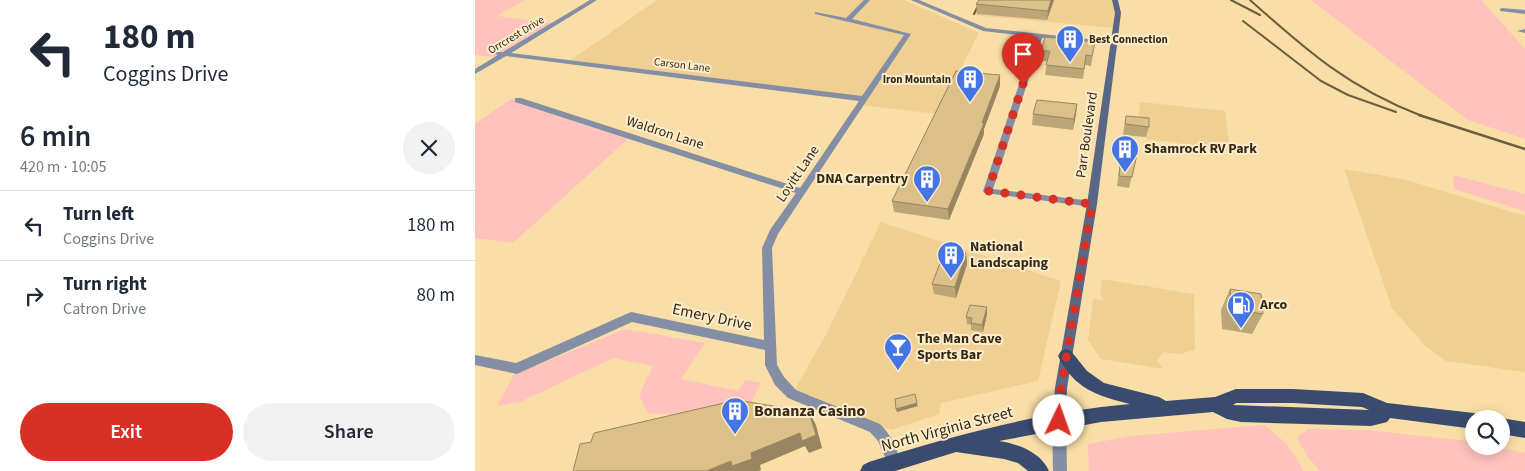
<!DOCTYPE html>
<meta charset="utf-8">
<style>
body{margin:0;font-family:"Source Sans 3",sans-serif;background:#f2f2f3;color:#1f2937;height:100vh;display:flex;flex-direction:column;font-size:19px;white-space:nowrap}
*{box-sizing:border-box;margin:0}
p{font-size:16px;color:#747a83}
.icon{flex:none;width:28px;height:28px;fill:none;stroke:currentColor;stroke-width:2;stroke-linecap:round;stroke-linejoin:round}
.map{position:relative;flex:1;overflow:hidden}
.sheet{display:flex;flex-direction:column;background:#fff;width:475px}
.sheet>*{flex:none}
.banner{background:#fff;color:#1f2937;overflow:hidden}
.buttons{position:absolute;left:990px;top:410px;display:grid;gap:10px}
.buttons a{display:grid;place-items:center;width:45px;height:45px;border-radius:50%;background:#fff;box-shadow:0 2px 12px #0003;font-size:25px}
.pin{position:absolute;display:grid;place-items:center;width:42px;height:42px;color:#fff;margin:-51px -21px;border-radius:50% 50% 50% 0;rotate:-45deg;box-shadow:0 0 5px #0007}
.pin .icon{rotate:45deg}
.me{position:absolute;width:55px;margin:-28px;rotate:3deg;stroke-linejoin:round;filter:drop-shadow(0 0 4px #0008)}
.turn{display:flex;align-items:center;gap:18px;height:105px;padding:0 20px;font-size:22px}
.turn .icon{width:65px;height:65px;stroke-width:2.5}
.turn b{display:block;font-size:35px;line-height:42px}
.round{display:grid;place-items:center;flex:none;width:52px;height:52px;border-radius:26px;background:#f2f2f3}
.overview{display:flex;align-items:center;justify-content:space-between;height:85px;padding:0 20px}
h1{font-size:30px;font-weight:600;line-height:38px}
.action{display:flex;gap:10px;margin-top:auto;padding:10px 20px}
.action a{flex:1;height:58px;border-radius:30px;background:#d93025;color:#fff;font-size:20px;font-weight:600;line-height:58px;text-align:center}
.action a+a{background:#f2f2f3;color:#1f2937}
ul{padding:0;list-style:none}
li{display:flex;align-items:center;gap:15px;height:70px;padding:0 20px;border-top:1px solid #e0e1e3}
li div{flex:1}
li b{display:block;font-size:19px}
li em{font-style:normal}
main{display:flex;flex:1;min-height:0}
.map>svg:first-child{display:block}
.built{fill:#efd092}
.green{fill:#ffc2bd}
.lines{fill:none;stroke-linecap:round;stroke-linejoin:round}
.minor{fill:#848ea4;fill-rule:evenodd}
.secondary{fill:#586785;fill-rule:evenodd}
.primary{fill:#394b6f;fill-rule:evenodd}
.rail-far1{stroke:#6c5d3d;stroke-width:2}
.rail{stroke:#6c5d3d;stroke-width:2.5}
.wall{fill:#bca577}
.shaded-wall{fill:#998661}
.building{fill:#dbc08a;stroke:#998661}
.route{stroke:#d93025;stroke-width:9;stroke-dasharray:0 16.2}
.labels{text-anchor:middle;dominant-baseline:central;stroke-width:4;stroke-linejoin:round;paint-order:stroke}
.far-street-label{font-size:11px;fill:#342a14;stroke:#fdeccc}
.far-poi-label{font-size:11px;font-weight:bold;fill:#342a14;stroke:#fdeccc;text-anchor:start}
.street-label{font-size:14px;fill:#342a14;stroke:#fdeccc}
.poi-label{font-size:14px;font-weight:bold;fill:#342a14;stroke:#fdeccc;text-anchor:start}
.near-street-label{font-size:16px;fill:#342a14;stroke:#fdeccc}
.near-poi-label{font-size:16px;font-weight:bold;fill:#342a14;stroke:#fdeccc;text-anchor:start}
</style>
<main>
<section class="sheet">
<div class="banner">
<div class="turn"><svg class="icon" aria-label="left" viewBox="0 0 24 24"><path d="M17 20v-9H6M10 6l-5 5 5 5"/></svg><div><b>180 m</b>Coggins Drive</div></div>
</div>
<div class="overview"><div><h1>6 min</h1><p>420 m · 10:05</p></div><a class="round"><svg class="icon" aria-label="close" viewBox="0 0 24 24"><path d="M6 6l12 12M18 6L6 18"/></svg></a></div>
<ul>
<li><svg class="icon" aria-label="left" viewBox="0 0 24 24"><path d="M17 20v-9H6M10 6l-5 5 5 5"/></svg><div><b>Turn left</b><p>Coggins Drive</p></div><em>180 m</em></li>
<li><svg class="icon" aria-label="right" viewBox="0 0 24 24"><path d="M7 20v-9h11M14 6l5 5-5 5"/></svg><div><b>Turn right</b><p>Catron Drive</p></div><em>80 m</em></li>
</ul>
<div class="action"><a>Exit</a><a>Share</a></div>
</section>
<div class="map">
<svg width="1050" height="471" viewBox="0 0 1050 471">
<rect width="100%" height="100%" fill="#f9dea7"/>
<g class="built">
<polygon points="182,0 429,0 504,33 463,114 385,105 389,100 93,62"/>
<polygon points="505,0 640,0 641,28 497,15"/>
<polygon points="665,102 750,111 755,150 671,139 672,129 663,128"/>
<polygon points="869,169 928,179 1050,216 1050,372 971,361 950,346 917,308"/>
<polygon points="406,222 586,281 563,381 466,403 464,414 416,430 336,395 317,394 352,333"/>
<polygon points="627,279 719,294 720,350 704,354 688,352 682,361 688,369 626,359 613,340 618,299 628,300 625,292"/>
</g>
<g class="green">
<polygon points="0,0 49,0 22,16 77,23 20,57 0,55"/>
<polygon points="836,0 1006,0 1050,49 1050,139 993,120"/>
<polygon points="36,99 155,137 38,243 0,238 0,124"/>
<polygon points="978,175 1050,194 1050,211 979,189"/>
<polygon points="150,329 230,343 206,379 263,391 270,380 286,383 275,405 232,418 173,413 164,395 178,366 138,358 45,402 22,406 39,375"/>
<path d="M789,425C808,439 818,449 828,471H614L613,444L656,436Z"/>
<polygon points="833,429 892,430 993,441 999,442 999,446 1017,446 1050,453 1050,471 845,471 833,457 822,438"/>
</g>
<g class="lines">
<g class="minor">
<path d="M115,0H122L36,53L387,96L429,35L340,14V12L371,18L389,0H395L377,19L436,34L303,234L297,248L302,365L309,377L321,390L405,424C416,434 421,449 427,463L425,468L420,470L415,468L403,441L395,432L313,398L300,385L290,365V350L157,322L42,374L0,365V355L41,363L156,312L289,340L287,248L295,230L321,193L40,102V98H46L325,188L384,101L31,56L0,74V69L23,55L19,54V52H28Z"/>
<polygon points="436,0 444,0 511,28 641,42 642,43 639,45 567,38 518,189 617,201 620,202 622,204 620,206 617,207 510,193 508,191 560,37 508,31"/>
<polygon points="1027,8 1050,10 1050,14 1025,11 1025,9"/>
<polygon points="1050,29 1050,33 1042,31"/>
<polygon points="584,415 589,417 591,421 592,471 578,471 577,421 579,417"/>
</g>
<polygon class="secondary" points="637,0 643,0 646,13 622,204 592,388 591,421 589,425 584,427 579,425 577,421 580,388 612,204 640,13"/>
<g class="primary">
<path d="M591,349L596,351L612,371L629,383L684,397L691,401L740,397L761,389H818L888,393L912,403L999,413L1005,416L1006,419H999V429L915,418L912,422L896,426L766,422L752,419L738,412L626,422L524,441C543,444 566,452 574,471H553L543,463L529,459L481,452L420,471H385L388,465L394,462C479,435 566,412 655,404C623,396 599,389 583,356L586,351ZM761,403H818L887,407L894,410L758,405Z"/>
<polygon points="1026,418 1050,422 1050,438 1026,434 1026,419 1024,419"/>
</g>
<g class="rail-far1">
<polyline points="756,0 785,15"/>
<path d="M775,0C832,51 874,88 947,116"/>
<polyline points="499,14 506,0"/>
<polyline points="768,21 846,81 873,95 921,112"/>
</g>
<polyline class="rail" points="944,115 1050,149"/>
</g>
<g class="wall">
<polygon points="504,0 579,0 572,20 502,14 501,4"/>
<polygon points="620,42 616,66 610,65 608,79 570,75 572,61 566,61 566,51"/>
<polygon points="525,86 509,129 509,134 474,220 419,212 417,201"/>
<polygon points="602,104 598,130 557,125 558,114"/>
<polygon points="651,116 674,127 671,137 648,135"/>
<polygon points="647,148 663,150 654,188 642,186"/>
<polygon points="491,253 492,264 481,298 459,294 457,284"/>
<polygon points="755,289 788,314 777,334 747,329 746,310"/>
<polygon points="512,307 512,314 508,332 496,330 496,325 492,324 491,317"/>
</g>
<g class="shaded-wall">
<polygon points="576,0 579,0 572,20 573,11"/>
<polygon points="525,75 525,86 509,129 509,134 474,220 473,209"/>
<polygon points="602,104 601,115 598,130 599,119"/>
<polygon points="491,253 492,264 481,298 480,287"/>
<polygon points="512,307 512,314 508,332 507,325"/>
<polygon points="442,403 443,406 422,412 421,409"/>
<polygon points="334,412 341,425 347,448 334,453 330,446 285,465 286,470 284,471 231,471 276,453"/>
</g>
<g class="building">
<polygon points="504,0 576,0 573,11 501,4"/>
<polygon points="570,37 620,42 617,56 611,55 609,69 571,65 575,51 566,51"/>
<polygon points="481,71 525,75 507,123 509,123 473,209 417,201"/>
<polygon points="562,100 602,104 599,119 558,114"/>
<polygon points="651,116 674,118 674,127 650,124"/>
<polygon points="647,148 663,150 657,177 644,176"/>
<polygon points="470,250 491,253 480,287 457,284"/>
<polygon points="755,289 786,294 788,314 757,309"/>
<polygon points="495,305 512,307 507,325 496,323 497,318 491,317"/>
<polygon points="440,394 442,403 421,409 420,399"/>
<polygon points="262,400 334,412 341,435 327,441 325,433 276,453 277,459 257,466 256,461 231,471 98,471 105,444 116,442 119,433"/>
</g>
<g class="lines">
<polyline class="route" points="548,84 513,191 617,204 586,388 584,421"/>
</g>
<defs>
<g id="building-pin" transform="scale(1.4375)"><path d="M0 17L-7.5 6A9.5 9.5 0 1 1 7.5 6Z" fill="#4375e6" stroke="#fdeccc"/><path d="M-4-6H4V6H1V3H-1V6H-4ZM-2.5-4.3h1.7v1.8h-1.7ZM.8-4.3h1.7v1.8H.8ZM-2.5-1h1.7V.8h-1.7ZM.8-1h1.7V.8H.8Z" fill="#fff"/></g>
<g id="fuel-pin" transform="scale(1.4375)"><path d="M0 17L-7.5 6A9.5 9.5 0 1 1 7.5 6Z" fill="#4375e6" stroke="#fdeccc"/><path d="M-5.5-6h7V0h2V4h1.3V-2.5L3-4.5l.8-.8L6-3V5H2.5V1h-1V6h-7ZM-4.2-4.7v3.2H.2V-4.7Z" fill="#fff"/></g>
<g id="bar-pin" transform="scale(1.4375)"><path d="M0 17L-7.5 6A9.5 9.5 0 1 1 7.5 6Z" fill="#4375e6" stroke="#fdeccc"/><path d="M-6-5H6L.8 .8V4.5H3.5V6h-7V4.5H-.8V.8Z" fill="#fff"/></g>
</defs>
<g fill-rule="evenodd">
<use href="#building-pin" x="595" y="39"/>
<use href="#building-pin" x="495" y="79"/>
<use href="#building-pin" x="650" y="149"/>
<use href="#building-pin" x="452" y="179"/>
<use href="#building-pin" x="476" y="255"/>
<use href="#fuel-pin" x="766" y="305"/>
<use href="#bar-pin" x="423" y="347"/>
<use href="#building-pin" x="260" y="411"/>
</g>
<g class="labels">
<g class="far-street-label">
<text transform="translate(41 35) rotate(-31)">Orrcrest Drive</text>
<text transform="translate(207 65) rotate(7)">Carson Lane</text>
</g>
<g class="far-poi-label">
<text x="614" y="39">Best Connection</text>
<text x="476" y="79" text-anchor="end">Iron Mountain</text>
</g>
<g class="street-label">
<text transform="translate(190 133) rotate(18)">Waldron Lane</text>
<text transform="translate(612 135) rotate(-82)">Parr Boulevard</text>
<text transform="translate(323 174) rotate(-56)">Lovitt Lane</text>
</g>
<g class="poi-label">
<text x="669" y="149">Shamrock RV Park</text>
<text x="433" y="179" text-anchor="end">DNA Carpentry</text>
<text x="495" y="247">National<tspan x="495" dy="16">Landscaping</tspan></text>
<text x="785" y="305">Arco</text>
<text x="442" y="339">The Man Cave<tspan x="442" dy="16">Sports Bar</tspan></text>
</g>
<g class="near-street-label">
<text transform="translate(237 317) rotate(12)">Emery Drive</text>
<text transform="translate(472 429) rotate(-15)">North Virginia Street</text>
</g>
<g class="near-poi-label">
<text x="279" y="411">Bonanza Casino</text>
</g>
</g>
</svg>
<div class="buttons">
<a><svg class="icon" aria-label="search" viewBox="0 0 24 24"><circle cx="10" cy="10" r="6"/><path d="M15 15l6 6"/></svg></a>
</div>
<div class="pin" style="left:548px;top:84px;background:#d93025"><svg class="icon" aria-label="arrive" viewBox="0 0 24 24"><path d="M6 21V4h12l-3 4 3 4H6"/></svg></div>
<svg class="me" style="left:584px;top:421px" viewBox="-20 -20 40 40"><circle r="19" fill="#fff"/><path d="M0-13L10 11 0 6-10 11z" fill="#d93025"/></svg>
</div>
</main>
